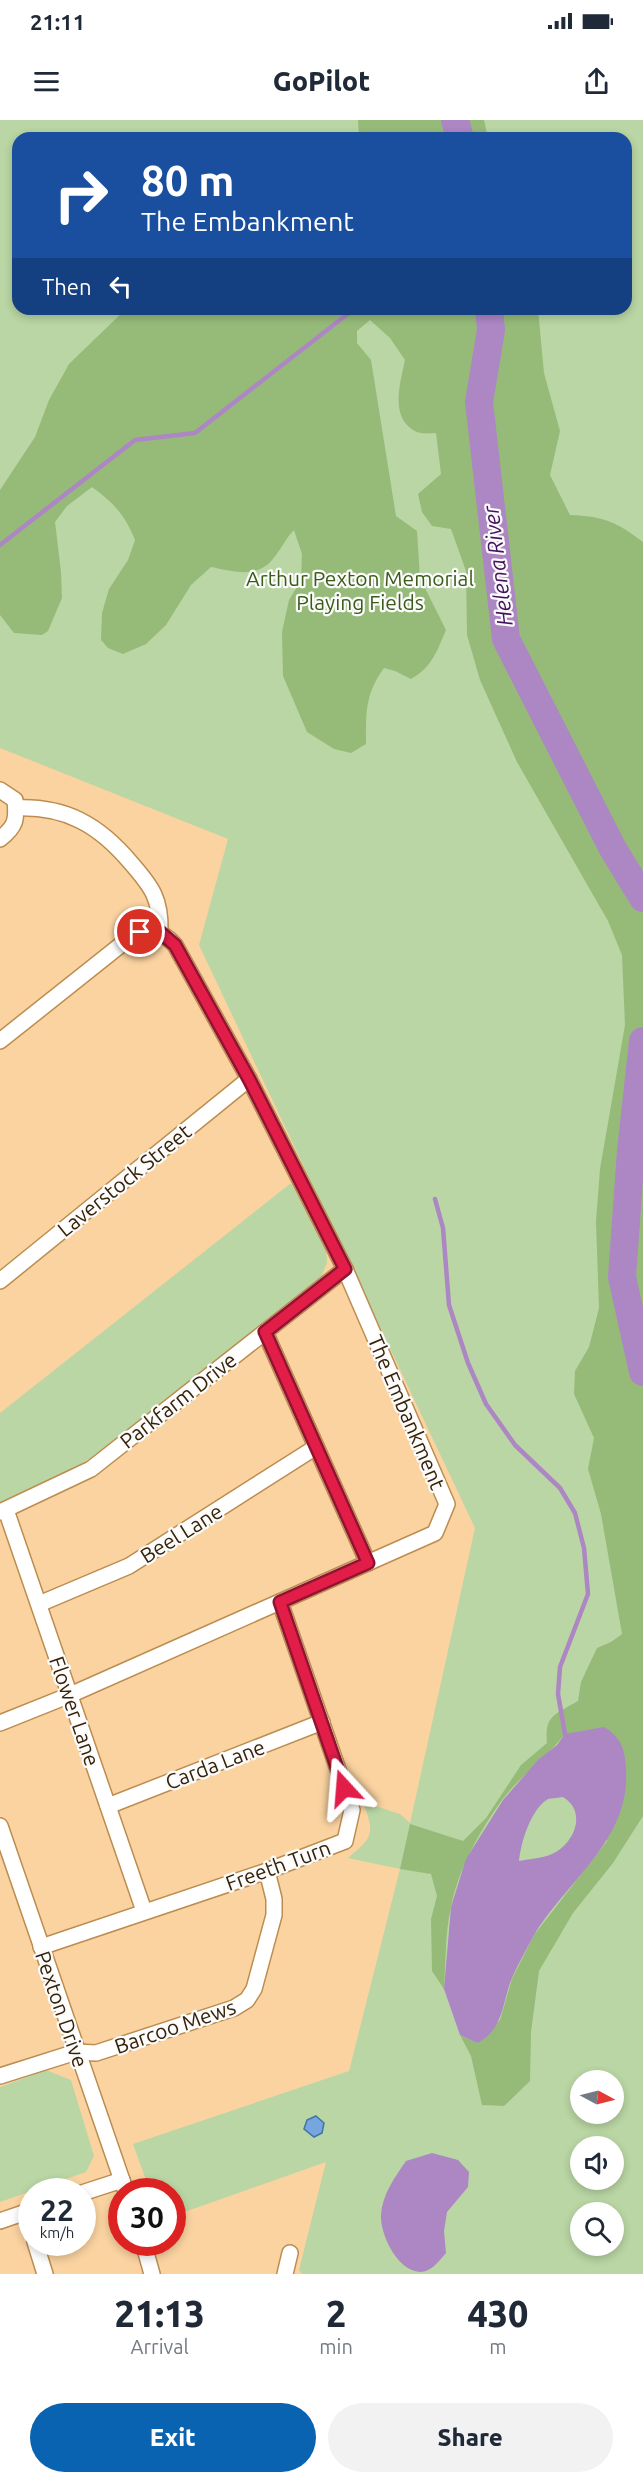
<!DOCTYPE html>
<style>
body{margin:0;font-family:Ubuntu,sans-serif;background:#f2f2f3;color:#1f2937;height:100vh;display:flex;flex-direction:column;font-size:22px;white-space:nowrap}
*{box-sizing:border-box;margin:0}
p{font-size:20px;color:#747a83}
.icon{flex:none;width:33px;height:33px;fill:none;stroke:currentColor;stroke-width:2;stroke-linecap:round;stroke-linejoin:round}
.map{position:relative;height:2154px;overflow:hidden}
.panel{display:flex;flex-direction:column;background:#fff;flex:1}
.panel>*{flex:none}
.top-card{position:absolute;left:12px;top:12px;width:620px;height:183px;border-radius:18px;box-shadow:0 3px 9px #0003;background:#1a4fa0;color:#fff;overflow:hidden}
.needle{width:39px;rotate:97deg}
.buttons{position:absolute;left:570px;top:1950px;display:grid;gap:12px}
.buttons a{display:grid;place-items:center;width:54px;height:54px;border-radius:50%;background:#fff;box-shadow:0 3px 9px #0003;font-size:30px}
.speed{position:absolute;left:18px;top:2058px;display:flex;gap:12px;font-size:30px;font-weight:700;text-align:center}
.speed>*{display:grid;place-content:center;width:78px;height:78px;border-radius:50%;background:#fff;box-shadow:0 3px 9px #0003;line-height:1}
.speed small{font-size:15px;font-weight:400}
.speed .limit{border:9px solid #d22;background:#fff;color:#111}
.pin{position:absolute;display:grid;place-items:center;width:51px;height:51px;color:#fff;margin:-26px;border:3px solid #fff;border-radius:50%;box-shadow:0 2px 6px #0007}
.me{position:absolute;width:66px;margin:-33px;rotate:341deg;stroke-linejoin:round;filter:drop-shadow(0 0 4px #0008)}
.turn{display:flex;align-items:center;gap:21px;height:126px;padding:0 30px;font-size:27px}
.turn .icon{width:78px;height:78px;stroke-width:2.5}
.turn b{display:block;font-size:42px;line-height:51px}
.then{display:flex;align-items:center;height:57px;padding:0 30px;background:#0003;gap:12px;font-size:22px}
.eta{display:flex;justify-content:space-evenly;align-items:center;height:102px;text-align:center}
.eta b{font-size:36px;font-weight:800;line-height:42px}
.primary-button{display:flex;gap:12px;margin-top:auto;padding:12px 30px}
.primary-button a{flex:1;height:69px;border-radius:36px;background:#0963b0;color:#fff;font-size:24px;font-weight:800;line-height:69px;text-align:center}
.primary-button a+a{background:#f2f2f3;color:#1f2937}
.status{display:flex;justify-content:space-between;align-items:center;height:42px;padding:0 30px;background:#fff;direction:ltr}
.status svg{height:16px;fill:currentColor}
header{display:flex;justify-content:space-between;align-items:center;height:78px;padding:0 30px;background:#fff;font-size:27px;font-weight:800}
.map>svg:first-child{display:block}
.green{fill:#bad6a4;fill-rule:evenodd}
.forest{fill:#96bb79}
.water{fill:#ad86c4;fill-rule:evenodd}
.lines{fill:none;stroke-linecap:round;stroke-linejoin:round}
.stream{stroke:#ad86c4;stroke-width:4.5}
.river{stroke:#ad86c4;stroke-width:28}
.building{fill:#75a7de;stroke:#4373a7;stroke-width:1.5}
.street-casing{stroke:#bc8d4f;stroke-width:18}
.street{stroke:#fff;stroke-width:15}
.route-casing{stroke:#92132f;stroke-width:15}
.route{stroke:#e11d48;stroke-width:10}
.labels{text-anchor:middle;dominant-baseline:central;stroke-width:4.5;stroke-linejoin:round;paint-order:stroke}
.park-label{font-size:21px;fill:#3b5c18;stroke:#fbfbfb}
.street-label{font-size:21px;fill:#352208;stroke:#fbfbfb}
.water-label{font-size:22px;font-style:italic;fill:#45125d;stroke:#fbfbfb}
</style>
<div class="status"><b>21:11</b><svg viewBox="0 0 49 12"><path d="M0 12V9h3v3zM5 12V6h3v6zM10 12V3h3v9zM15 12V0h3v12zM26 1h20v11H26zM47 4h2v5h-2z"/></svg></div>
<header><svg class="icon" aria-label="menu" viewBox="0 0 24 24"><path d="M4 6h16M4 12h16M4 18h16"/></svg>GoPilot<svg class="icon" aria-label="share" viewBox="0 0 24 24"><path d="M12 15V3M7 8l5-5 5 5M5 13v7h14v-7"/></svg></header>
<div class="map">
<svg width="643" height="2154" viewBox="0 0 643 2154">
<rect width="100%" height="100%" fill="#fbd3a1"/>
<g class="green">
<path d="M0,0H643V2154H302L299,2150L326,2042L173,2096L172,2072L150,2071L133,2024L349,1951L400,1749L348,1738C373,1717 375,1714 363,1682L400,1694L410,1703L475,1408L199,825L228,719L0,628ZM18,18H626V189H18ZM580,1960H614V1994H580ZM580,2026H614V2060H580ZM580,2092H614V2126H580Z"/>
<polygon points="291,1063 326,1128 327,1143 321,1157 100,1332 72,1350 0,1385 0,1293"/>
<polygon points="46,1950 71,1960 94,2036 86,2052 0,2082 0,1967"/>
</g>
<g class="forest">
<polygon points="358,0 484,0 488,18 359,18"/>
<path d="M126,189H538L544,253L560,311L550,355L570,395C603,396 617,402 643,422V1696L613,1743L573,1793L539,1851L531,1912L530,1961L504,1986L482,1985L471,1936L460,1915L477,1923L500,1900L512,1859L534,1815L607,1721L565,1614C546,1638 521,1655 502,1680C479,1712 459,1748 451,1787C445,1813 446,1842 444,1869L432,1851L431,1799L437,1776L431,1754L400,1749L410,1704L463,1721L486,1698L521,1645L547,1623C544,1595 556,1594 578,1581L581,1562L597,1528L611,1522L622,1514L601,1394L588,1349L594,1318L574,1274L575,1251L589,1227L599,1188L596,1101L600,1049L625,905L622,835L608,801L517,642L480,560L467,515L466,451L451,409L432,406L422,392L418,374L441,354L436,313C430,313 422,314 417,312C389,299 400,264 405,240L390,218L370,200L357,211V223L371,240L396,396L417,411L420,458L446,510C436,533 432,547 411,559L395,551L384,548C365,574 366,593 366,624L351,633L334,629L307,612L283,556L282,512L289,480L301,460L302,434L294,410C285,419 281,430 272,440C256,459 232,451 211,447L191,465L166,505L146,524L123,534L108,528L101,520L102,493L109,469L128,440L135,420C125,395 114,383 92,367L67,386L55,402L61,452L62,478L48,511L42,515L14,513L0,495V370L35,317L49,280L69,244Z"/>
</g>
<g class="water">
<path d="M604,1607C621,1617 625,1629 626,1649C631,1720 566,1761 533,1817C526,1830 518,1844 512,1858C502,1882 504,1910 477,1923L460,1915L444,1869L451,1787L466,1739L503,1680L538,1640L557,1625L565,1614ZM563,1677C586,1691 576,1720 556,1732C546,1738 530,1739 519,1741C521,1723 530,1690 548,1679C552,1678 559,1678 563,1677Z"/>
<path d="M432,2033L458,2040L469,2052L468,2067L447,2092L444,2111L446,2133C439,2141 432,2151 421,2152C398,2152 380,2115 381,2095C382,2075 395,2057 406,2041Z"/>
</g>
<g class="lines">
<g class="stream">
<polyline points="0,425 135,320 195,313 354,189"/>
<polyline points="435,1079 443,1108 449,1185 468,1243 486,1284 515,1325 560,1368 575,1393 584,1428 588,1474 560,1547 558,1574 565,1614"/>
</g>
<g class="river">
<polyline points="455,0 460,18"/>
<polyline points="489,189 491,210 479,282 506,519 613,729 643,778"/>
<polyline points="643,921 631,1031 622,1157 643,1252"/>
</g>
</g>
<polygon class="building" points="316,1996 324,2003 322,2013 314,2017 304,2009 307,2000"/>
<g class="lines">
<g class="street-casing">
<g id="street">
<path d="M0,670L15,680C17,700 16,706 0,719"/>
<path d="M16,688C66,686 99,705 131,743C152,767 161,779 160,812"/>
<path d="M0,921L132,816C150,807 162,811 175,825L249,959L345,1149L447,1384L435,1413L70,1575L0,1603"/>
<polyline points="0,1161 249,959"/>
<polyline points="265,1212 368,1443"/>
<polyline points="6,1390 144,1791"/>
<polyline points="0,1392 91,1349 345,1149"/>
<polyline points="39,1484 129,1446 316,1327"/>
<polyline points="108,1686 322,1602"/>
<polyline points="0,1706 126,2072"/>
<polyline points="41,1827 267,1751 345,1721 352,1690 280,1482"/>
<polyline points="0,1956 76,1932 96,1933 234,1888 247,1880 254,1869 274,1795 274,1779 267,1751"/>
<polyline points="82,2073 122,2060"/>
<polyline points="25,2092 32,2111"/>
<polyline points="0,2101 32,2090"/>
<polyline points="35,2122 45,2154"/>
<polyline points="143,2122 152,2154"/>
<polyline points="285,2154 290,2133"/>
</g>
</g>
<use href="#street" class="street"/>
</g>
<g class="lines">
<g class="route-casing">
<polyline id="route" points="140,812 160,812 175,825 249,959 345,1149 265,1212 368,1443 280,1482 344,1668"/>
</g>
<use href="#route" class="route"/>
</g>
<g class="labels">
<g class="park-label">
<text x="360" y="458">Arthur Pexton Memorial<tspan x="360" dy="24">Playing Fields</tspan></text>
</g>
<g class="street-label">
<text transform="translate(124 1060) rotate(-39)">Laverstock Street</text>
<text transform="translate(178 1280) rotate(-38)">Parkfarm Drive</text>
<text transform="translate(407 1292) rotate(67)">The Embankment</text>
<text transform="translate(181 1413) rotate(-32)">Beel Lane</text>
<text transform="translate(75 1591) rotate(71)">Flower Lane</text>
<text transform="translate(215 1644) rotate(-21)">Carda Lane</text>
<text transform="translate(278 1745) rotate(-20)">Freeth Turn</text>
<text transform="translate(62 1889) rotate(71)">Pexton Drive</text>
<text transform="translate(175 1906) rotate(-19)">Barcoo Mews</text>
</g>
<g class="water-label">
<text transform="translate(497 446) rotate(-97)">Helena River</text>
</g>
</g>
</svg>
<div class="buttons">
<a><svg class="needle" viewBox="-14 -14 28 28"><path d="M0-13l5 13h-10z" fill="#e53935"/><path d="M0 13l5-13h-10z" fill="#747a83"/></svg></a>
<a><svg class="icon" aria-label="sound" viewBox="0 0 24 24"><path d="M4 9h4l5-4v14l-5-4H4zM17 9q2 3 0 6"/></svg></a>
<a><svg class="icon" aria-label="search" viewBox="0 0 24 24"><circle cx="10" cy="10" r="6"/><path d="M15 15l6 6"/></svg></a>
</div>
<div class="speed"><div>22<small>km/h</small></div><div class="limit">30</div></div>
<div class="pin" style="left:140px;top:812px;background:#d93025"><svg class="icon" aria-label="arrive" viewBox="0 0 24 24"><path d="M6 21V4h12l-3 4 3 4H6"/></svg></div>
<svg class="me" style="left:344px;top:1668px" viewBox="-20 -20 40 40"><path d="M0-17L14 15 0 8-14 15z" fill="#e11d48" stroke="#fff" stroke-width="4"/></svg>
<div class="top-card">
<div class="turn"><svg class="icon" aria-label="right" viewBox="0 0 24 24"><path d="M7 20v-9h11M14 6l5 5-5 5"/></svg><div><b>80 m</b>The Embankment</div></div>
<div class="then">Then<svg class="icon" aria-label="left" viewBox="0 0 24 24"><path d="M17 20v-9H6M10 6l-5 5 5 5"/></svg></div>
</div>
</div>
<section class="panel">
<div class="eta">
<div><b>21:13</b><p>Arrival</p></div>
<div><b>2</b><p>min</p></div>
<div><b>430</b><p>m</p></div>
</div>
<div class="primary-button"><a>Exit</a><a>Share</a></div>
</section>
